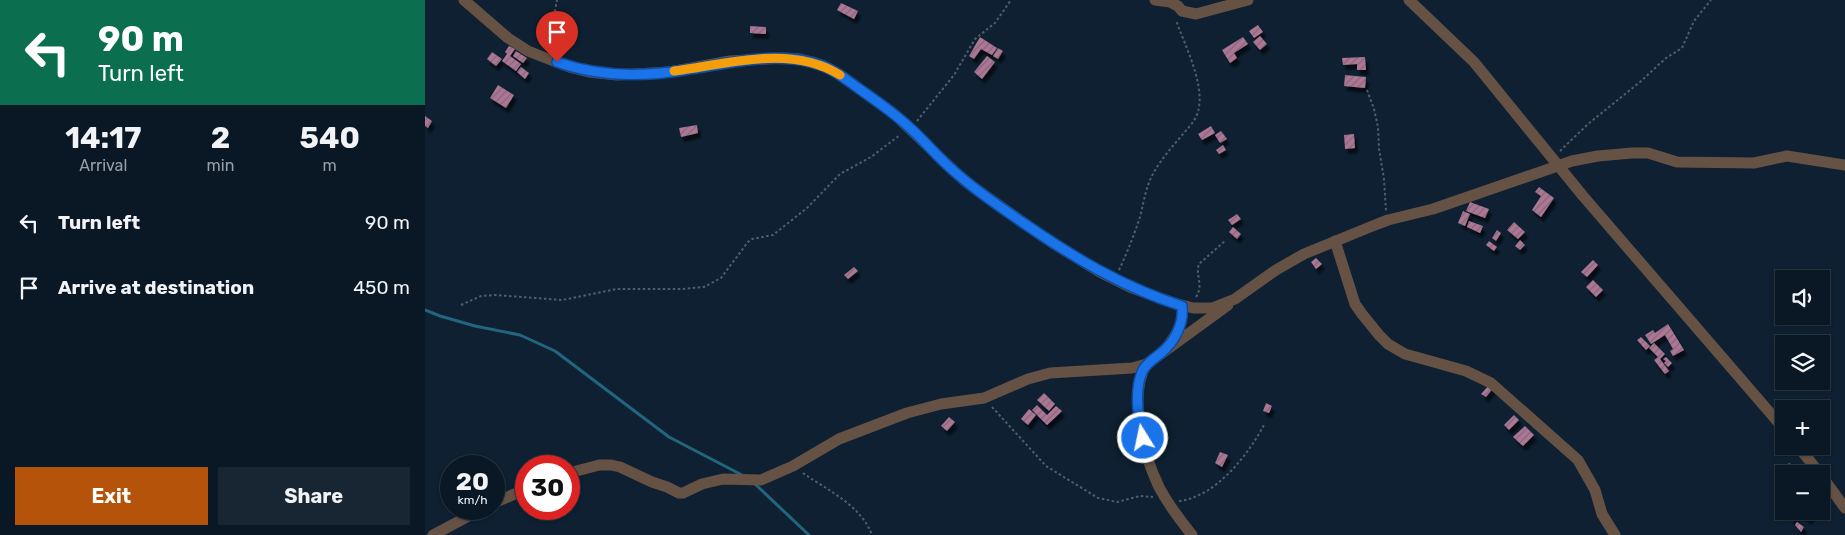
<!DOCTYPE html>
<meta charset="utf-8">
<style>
body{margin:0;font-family:Rubik,sans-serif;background:#182532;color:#f1f3f6;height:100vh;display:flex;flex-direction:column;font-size:19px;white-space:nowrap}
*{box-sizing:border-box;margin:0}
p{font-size:16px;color:#99a0a7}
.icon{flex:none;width:28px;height:28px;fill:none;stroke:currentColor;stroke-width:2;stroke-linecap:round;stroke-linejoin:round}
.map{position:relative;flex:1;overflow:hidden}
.panel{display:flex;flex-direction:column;background:#0a1825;width:425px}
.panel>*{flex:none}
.hud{background:#0b6e4f;color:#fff;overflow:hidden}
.fabs{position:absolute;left:1350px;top:270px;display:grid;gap:10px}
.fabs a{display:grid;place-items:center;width:55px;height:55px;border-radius:0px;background:#0a1825;box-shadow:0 1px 4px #0004,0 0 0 1px #2a3742;font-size:25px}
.speed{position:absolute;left:15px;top:455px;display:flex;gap:10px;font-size:25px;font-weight:700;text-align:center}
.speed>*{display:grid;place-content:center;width:65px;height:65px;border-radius:50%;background:#0a1825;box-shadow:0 1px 4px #0004,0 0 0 1px #2a3742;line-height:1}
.speed small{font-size:12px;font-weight:400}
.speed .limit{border:8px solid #d22;background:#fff;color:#111}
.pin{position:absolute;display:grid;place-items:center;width:42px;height:42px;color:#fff;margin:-51px -21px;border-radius:50% 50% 50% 0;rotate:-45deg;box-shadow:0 0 5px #0007}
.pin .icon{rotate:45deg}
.me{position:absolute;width:55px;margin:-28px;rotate:350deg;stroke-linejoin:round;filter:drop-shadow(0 0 4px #0008)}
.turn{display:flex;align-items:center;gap:18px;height:105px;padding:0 15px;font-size:22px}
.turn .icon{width:65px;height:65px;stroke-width:2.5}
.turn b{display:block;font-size:35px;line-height:42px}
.eta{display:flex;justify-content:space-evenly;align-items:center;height:85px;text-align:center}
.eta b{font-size:30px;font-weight:700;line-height:35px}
.action{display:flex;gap:10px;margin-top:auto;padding:10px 15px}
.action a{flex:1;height:58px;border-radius:0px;background:#b45309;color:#fff;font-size:20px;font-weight:700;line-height:58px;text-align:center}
.action a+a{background:#182532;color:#f1f3f6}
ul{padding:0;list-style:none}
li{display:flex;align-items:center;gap:15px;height:65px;padding:0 15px}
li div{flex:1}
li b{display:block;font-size:19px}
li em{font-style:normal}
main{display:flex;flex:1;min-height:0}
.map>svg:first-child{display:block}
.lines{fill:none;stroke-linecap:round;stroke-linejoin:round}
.stream{stroke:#21667e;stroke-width:3}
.building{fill:url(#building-hatch);filter:url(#shadow)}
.path{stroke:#4f5f6e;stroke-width:2;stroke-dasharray:2.5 2.5;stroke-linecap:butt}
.minor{stroke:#665244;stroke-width:11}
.route-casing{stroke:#114b97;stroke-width:12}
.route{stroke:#1a73e8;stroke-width:9}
.slow{stroke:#f59e0b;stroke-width:9}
</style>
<main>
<section class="panel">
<div class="hud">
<div class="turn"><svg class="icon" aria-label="left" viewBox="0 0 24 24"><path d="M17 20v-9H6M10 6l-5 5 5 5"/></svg><div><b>90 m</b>Turn left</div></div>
</div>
<div class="eta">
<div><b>14:17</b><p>Arrival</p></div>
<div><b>2</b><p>min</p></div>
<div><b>540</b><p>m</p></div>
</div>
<ul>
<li><svg class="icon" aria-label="left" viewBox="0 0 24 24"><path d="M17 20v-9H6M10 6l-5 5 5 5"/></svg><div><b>Turn left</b></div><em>90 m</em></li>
<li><svg class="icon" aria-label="arrive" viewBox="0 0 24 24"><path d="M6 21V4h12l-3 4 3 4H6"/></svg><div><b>Arrive at destination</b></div><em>450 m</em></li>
</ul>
<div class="action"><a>Exit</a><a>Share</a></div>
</section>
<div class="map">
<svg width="1420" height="535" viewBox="0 0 1420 535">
<defs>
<pattern id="building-hatch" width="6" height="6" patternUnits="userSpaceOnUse" patternTransform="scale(1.25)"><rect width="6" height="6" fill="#ab7794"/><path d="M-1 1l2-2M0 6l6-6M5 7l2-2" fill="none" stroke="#8a667c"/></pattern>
<filter id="shadow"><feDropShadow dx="3" dy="5" stdDeviation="1" flood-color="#0009"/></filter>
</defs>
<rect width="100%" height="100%" fill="#0e2031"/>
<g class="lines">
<g class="stream">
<polyline points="0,310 15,316 50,326 95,335 130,351 244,437 317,475"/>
<polyline points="330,484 384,535"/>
</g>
</g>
<g class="building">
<polygon points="416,3 433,11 429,19 412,10"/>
<polygon points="833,25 838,32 829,38 824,31"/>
<polygon points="325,26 341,27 341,34 325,33"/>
<polygon points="835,36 842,44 835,50 828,42"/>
<polygon points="555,37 572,48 567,55 556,49 549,59 544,56"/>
<polygon points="818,37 823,44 809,53 812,58 805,63 797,50"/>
<polygon points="84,46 90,49 85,56 96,64 91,71 77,61 82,54 80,52"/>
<polygon points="573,48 578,51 573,59 568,56"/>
<polygon points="91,51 102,58 98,63 88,56"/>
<polygon points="67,52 77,59 71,66 62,59"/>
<polygon points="562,56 570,62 557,79 549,72"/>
<polygon points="940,57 941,70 932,70 932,64 918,65 917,58"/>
<polygon points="96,67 104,73 100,79 92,72"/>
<polygon points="920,75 941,77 940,88 919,86"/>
<polygon points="73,85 89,95 81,108 65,98"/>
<polygon points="0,116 7,121 3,128 0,126"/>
<polygon points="272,125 273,133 256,137 254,128"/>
<polygon points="786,126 790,133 777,140 773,134"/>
<polygon points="796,131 802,139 795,143 790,135"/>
<polygon points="929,134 930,148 920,149 919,135"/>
<polygon points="798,145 801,150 794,154 791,150"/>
<polygon points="1114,187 1129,198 1116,217 1107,210 1116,196 1110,192"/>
<polygon points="1045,202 1064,209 1060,218 1041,211"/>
<polygon points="1038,211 1045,214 1040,226 1033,223"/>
<polygon points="812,214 816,219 807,225 803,220"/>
<polygon points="1044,221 1058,226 1055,233 1042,227"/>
<polygon points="1089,222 1100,232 1093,239 1082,230"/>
<polygon points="808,227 816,234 812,239 804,232"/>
<polygon points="1072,230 1076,233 1071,241 1067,238"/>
<polygon points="1095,240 1100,245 1095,250 1090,246"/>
<polygon points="1064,241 1072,247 1069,251 1061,245"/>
<polygon points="891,258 897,264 891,269 886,262"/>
<polygon points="1168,260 1173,265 1162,277 1156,272"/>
<polygon points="429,267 433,271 423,279 419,275"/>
<polygon points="1168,280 1178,290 1171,297 1161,287"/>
<polygon points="1243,324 1259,350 1248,356 1245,351 1248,349 1240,335 1226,344 1220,335 1228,330 1230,333"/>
<polygon points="1216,337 1225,346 1221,350 1212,340"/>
<polygon points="1229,343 1240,354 1235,359 1244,371 1240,374 1229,360 1233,357 1224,348"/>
<polygon points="1241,357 1247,363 1243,367 1239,363 1241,361 1238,359"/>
<polygon points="1065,384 1069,387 1061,397 1056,394"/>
<polygon points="619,393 630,404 624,411 612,400"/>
<polygon points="841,403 847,406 844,413 838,411"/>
<polygon points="612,405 622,415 631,406 637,411 622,425 607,410"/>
<polygon points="604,409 611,415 603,425 596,419"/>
<polygon points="1089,415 1094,420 1084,430 1079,425"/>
<polygon points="524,417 530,422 522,431 516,426"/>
<polygon points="1100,426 1109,435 1098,446 1088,437"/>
<polygon points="795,452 803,455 797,467 790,463"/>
<polygon points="1364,463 1371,468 1368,474 1359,471"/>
<polygon points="1369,511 1374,514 1369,521 1365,518"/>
<polygon points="1374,511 1384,511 1388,514 1384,520 1373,512"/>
<polygon points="1372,522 1379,527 1376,532 1370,525"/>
</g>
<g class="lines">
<g class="path">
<polyline points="123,46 132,0"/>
<polyline points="942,90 949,109 953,127 954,149 959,179 961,211"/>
<polyline points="492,121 529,75 550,39 570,23 586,0"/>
<polyline points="1135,151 1163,124 1215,82 1241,58 1257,48 1269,21 1286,0"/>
<path d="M694,270C702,253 709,235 715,217C718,205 720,192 725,180C735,158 753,141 768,122C787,96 760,47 751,20"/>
<path d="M771,297C779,285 770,275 774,264L801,240"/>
<polyline points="36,305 56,296 70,295 137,300 192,289 257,289 279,287 296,278 323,242 327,239 348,235 382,208 415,174 446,157 475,135"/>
<polyline points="567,407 621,466 673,498 692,502 715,496 728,497"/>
<path d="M378,473C402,490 436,505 447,535"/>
<path d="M754,501C791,497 824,454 840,423"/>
</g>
<g class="minor">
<polyline points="39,0 83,38 103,51 144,67 164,72 192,75 245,72 305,61 358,58 375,59 397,65 414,74 469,114 541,182 626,242 675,272 705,287 745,302 768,308 787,308 810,299 851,270 879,254 945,227 963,220 1008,209 1147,161 1173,156 1207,153 1223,153 1252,162 1329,163 1362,156 1420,165"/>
<polyline points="730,0 745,2 753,6 757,11 771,14 823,0"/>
<polyline points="984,0 1049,62 1158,196 1359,429"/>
<polyline points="910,241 930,304 937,314 954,335 963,344 980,354 1041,371 1066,383 1153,460 1170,490 1177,514 1190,535"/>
<path d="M744,344C753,332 759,322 757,306"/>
<path d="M722,364C702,395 719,456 734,487C743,504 755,520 767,535"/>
<polyline points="1373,446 1395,474"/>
<polyline points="144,473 174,465 186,465 195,467 227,482 242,487 254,493 258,493 277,484 298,479 336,480 368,466 414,439 482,413 516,404 559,398 603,379 625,373 707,368 722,364 803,305"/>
<polyline points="1396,475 1420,508"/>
<polyline points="69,503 101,489"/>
<polyline points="8,535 57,509"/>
</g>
</g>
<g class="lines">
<g class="route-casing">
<path id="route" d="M132,62C174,77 217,77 259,70C303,64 356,49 398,66C411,71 422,80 433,88C450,100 468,112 484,127C500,141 513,158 530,172C551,191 574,206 597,222C648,257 697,287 757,306C759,323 750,342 736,353C729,359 720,364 717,372C709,392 713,418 718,438"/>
</g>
<use href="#route" class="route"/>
<path class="slow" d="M249,71C303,64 365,44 415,75"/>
</g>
</svg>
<div class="fabs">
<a><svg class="icon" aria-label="sound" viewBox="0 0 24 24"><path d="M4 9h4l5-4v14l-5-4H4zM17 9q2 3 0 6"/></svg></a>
<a><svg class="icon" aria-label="layers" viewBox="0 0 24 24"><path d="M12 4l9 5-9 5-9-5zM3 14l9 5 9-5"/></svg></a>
<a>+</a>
<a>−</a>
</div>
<div class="speed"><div>20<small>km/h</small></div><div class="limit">30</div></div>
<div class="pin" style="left:132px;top:62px;background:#d93025"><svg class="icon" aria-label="arrive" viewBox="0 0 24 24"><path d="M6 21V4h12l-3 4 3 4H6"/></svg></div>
<svg class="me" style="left:718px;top:438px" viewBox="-20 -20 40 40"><circle r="17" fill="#1a73e8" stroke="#fff" stroke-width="3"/><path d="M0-11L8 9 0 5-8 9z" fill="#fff"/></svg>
</div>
</main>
